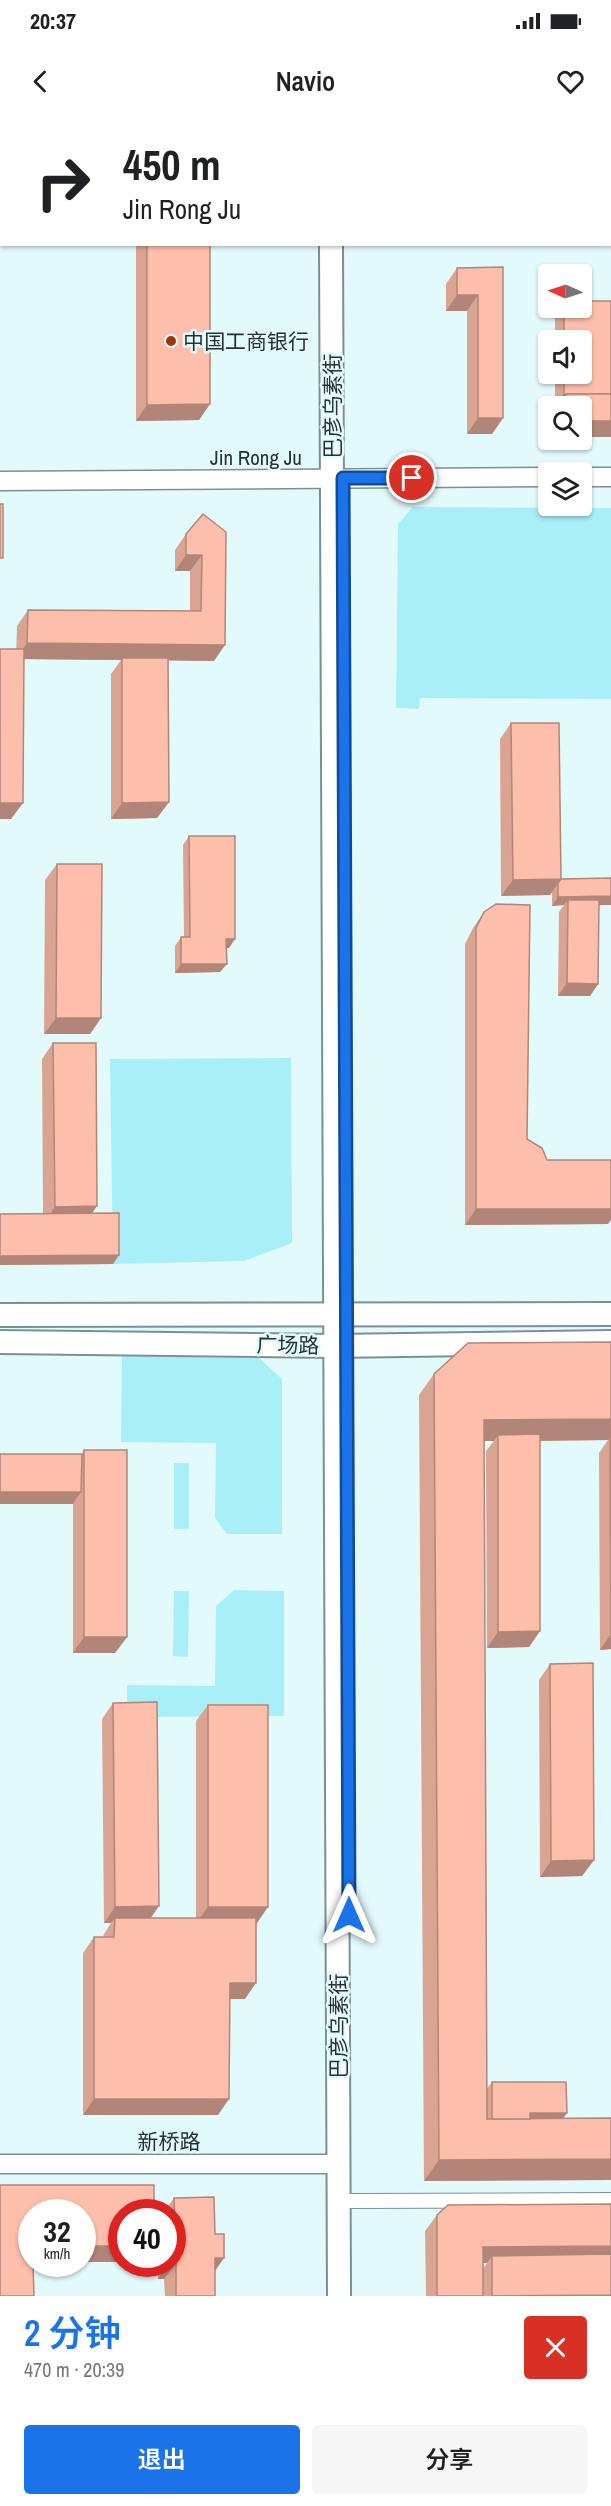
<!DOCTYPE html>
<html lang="zh">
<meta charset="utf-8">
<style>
body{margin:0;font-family:"Archivo Narrow","Noto Sans SC",sans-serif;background:#f6f6f6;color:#202124;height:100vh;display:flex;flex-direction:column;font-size:22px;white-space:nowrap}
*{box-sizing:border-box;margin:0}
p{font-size:20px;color:#757577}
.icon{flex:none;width:33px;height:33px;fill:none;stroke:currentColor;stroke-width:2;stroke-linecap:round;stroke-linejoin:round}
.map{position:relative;height:2176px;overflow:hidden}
.drawer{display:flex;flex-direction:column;background:#fff;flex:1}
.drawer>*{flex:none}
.guide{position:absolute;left:0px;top:0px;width:612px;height:126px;box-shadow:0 2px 4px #0004;background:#fff;color:#202124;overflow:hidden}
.needle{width:39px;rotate:273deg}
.controls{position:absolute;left:538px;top:144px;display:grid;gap:12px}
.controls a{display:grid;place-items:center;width:54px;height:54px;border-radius:6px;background:#fff;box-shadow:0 2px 4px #0004;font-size:30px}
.speed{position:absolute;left:18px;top:2079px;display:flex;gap:12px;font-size:30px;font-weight:700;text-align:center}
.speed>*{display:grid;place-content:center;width:78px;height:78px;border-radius:50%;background:#fff;box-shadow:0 2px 4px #0004;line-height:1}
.speed small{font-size:15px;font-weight:400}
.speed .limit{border:9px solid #d22;background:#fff;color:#111}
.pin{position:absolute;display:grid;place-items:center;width:51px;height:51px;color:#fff;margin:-26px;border:3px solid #fff;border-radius:50%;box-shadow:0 2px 6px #0007}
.me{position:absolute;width:66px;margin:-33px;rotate:0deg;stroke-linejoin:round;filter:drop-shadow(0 0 4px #0008)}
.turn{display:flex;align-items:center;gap:21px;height:126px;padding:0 24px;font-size:27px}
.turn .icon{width:78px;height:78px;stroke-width:2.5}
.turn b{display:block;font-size:42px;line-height:51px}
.round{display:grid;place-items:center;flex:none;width:63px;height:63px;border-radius:6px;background:#f6f6f6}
.head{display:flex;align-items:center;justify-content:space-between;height:102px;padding:0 24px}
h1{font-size:36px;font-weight:600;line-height:45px;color:#1a73e8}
.primary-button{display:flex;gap:12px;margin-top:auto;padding:12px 24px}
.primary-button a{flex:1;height:69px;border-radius:6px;background:#1a73e8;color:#fff;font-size:24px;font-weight:600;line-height:69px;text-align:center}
.primary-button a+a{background:#f6f6f6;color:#202124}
.status{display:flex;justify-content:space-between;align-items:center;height:42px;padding:0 30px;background:#fff;direction:ltr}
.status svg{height:16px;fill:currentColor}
header{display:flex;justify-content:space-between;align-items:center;height:78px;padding:0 24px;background:#fff;font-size:27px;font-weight:600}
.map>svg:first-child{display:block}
.green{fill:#a8eff8}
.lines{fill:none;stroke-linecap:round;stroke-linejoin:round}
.pedestrian-casing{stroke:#7b9093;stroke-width:16}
.minor-casing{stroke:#7b9093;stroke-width:21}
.tertiary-casing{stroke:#7b9093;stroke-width:26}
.pedestrian{stroke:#fff;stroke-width:14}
.minor{stroke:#fff;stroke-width:18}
.tertiary{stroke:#fff;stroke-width:22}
.wall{fill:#daa493;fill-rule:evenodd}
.shaded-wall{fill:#b18678}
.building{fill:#fdbfab;stroke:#b18678;stroke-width:1.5}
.route-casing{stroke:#114b97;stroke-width:15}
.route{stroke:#1a73e8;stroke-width:10}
.poi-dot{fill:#9d370c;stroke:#e3fafd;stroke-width:2}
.labels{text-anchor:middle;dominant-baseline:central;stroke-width:5;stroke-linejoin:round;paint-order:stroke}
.poi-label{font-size:21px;fill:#283132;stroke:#e3fafd;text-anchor:start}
.street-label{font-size:21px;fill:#283132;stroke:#e3fafd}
</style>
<div class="status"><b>20:37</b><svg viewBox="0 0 49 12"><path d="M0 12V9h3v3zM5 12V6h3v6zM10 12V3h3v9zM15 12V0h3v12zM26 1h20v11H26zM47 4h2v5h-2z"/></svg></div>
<header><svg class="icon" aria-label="back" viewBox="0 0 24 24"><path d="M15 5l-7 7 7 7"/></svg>Navio<svg class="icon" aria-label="heart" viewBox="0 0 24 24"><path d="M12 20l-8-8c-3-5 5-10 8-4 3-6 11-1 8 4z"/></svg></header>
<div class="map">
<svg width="611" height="2176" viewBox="0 0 611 2176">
<rect width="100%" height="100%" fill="#e3fafd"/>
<g class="green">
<polygon points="413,387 611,388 611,579 420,578 419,589 396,588 398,404"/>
<polygon points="291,938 292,1123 244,1141 113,1144 110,939"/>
<polygon points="122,1236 259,1238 282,1259 282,1414 227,1414 215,1398 216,1323 121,1322"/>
<rect x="174" y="1343" width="15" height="66"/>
<polygon points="234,1470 284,1471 284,1596 127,1597 127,1565 215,1566 216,1486"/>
<polygon points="174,1471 189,1471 188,1537 173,1536"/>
</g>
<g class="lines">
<g class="pedestrian-casing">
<polyline id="pedestrian" points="350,2081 611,2080"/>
</g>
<g class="minor-casing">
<g id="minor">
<polyline points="582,357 611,357"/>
<polyline points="0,361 549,357"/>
<polyline points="0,2044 338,2044"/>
</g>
</g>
<g class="tertiary-casing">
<g id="tertiary">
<polyline points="330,0 330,2"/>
<polyline points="331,124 339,2176"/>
<polyline points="0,1195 611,1194"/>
<polyline points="0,1222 335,1226 611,1222"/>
</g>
</g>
<use href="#pedestrian" class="pedestrian"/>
<use href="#minor" class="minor"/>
<use href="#tertiary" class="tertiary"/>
</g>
<g class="wall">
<rect x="434" y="0" width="60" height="2"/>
<rect x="566" y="0" width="35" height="2"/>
<polygon points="136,124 210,124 210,284 199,300 136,301"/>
<polygon points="503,147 503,298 492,314 467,314 467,191 446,191 446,164 457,148"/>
<polygon points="582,181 611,181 611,317 582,317 582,286 555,286 555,254 582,254 582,220 555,220 555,193 559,188 564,188 564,193 564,188 582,188"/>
<polygon points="203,394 214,541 168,540 169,682 157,698 111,699 111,554 121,540 24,539 11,699 17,506 28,490 190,491 190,451 175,451 175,430 186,414"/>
<polygon points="511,603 561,759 611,758 611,785 599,785 598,864 590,876 558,876 559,792 564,785 552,786 552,772 550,775 501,776 500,619"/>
<polygon points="189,716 229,828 226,828 220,852 175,853 175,826 181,817 184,817 183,725"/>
<polygon points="57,744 101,898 90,914 44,914 45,760"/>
<polygon points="484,792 527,1019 608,1104 465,1105 465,824 473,808"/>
<polygon points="53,923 92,1094 119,1135 113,1144 0,1145 0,1094 43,1094 42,939"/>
<polygon points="611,1222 611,1529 600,1530 599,1333 608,1320 540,1321 540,1511 529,1527 487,1528 486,1331 494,1321 484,1321 487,1969 492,1962 563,1999 611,1998 611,2060 424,2061 419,1275 434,1254"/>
<polygon points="84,1330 127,1517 115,1533 73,1533 73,1384 0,1384 0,1334 82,1334"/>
<polygon points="550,1544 594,1740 582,1756 540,1757 539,1560"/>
<polygon points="113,1583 151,1798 196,1798 196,1601 208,1585 257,1803 245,1879 230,1879 218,1995 83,1995 83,1833 94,1817 103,1817 104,1814 111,1803 104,1803 102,1599"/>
<polygon points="174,2078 215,2151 215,2176 165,2176 164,2159 158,2159 158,2144 172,2144 172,2092 164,2092"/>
<path d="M437,2095L611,2176H426L425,2111ZM483,2143H487L483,2149Z"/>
</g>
<g class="shaded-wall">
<polygon points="457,175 478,175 467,191 446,191"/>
<polygon points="210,284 199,300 136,301 147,285"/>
<polygon points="478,298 503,298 492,314 467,314"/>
<rect x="582" y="301" width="29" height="16"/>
<polygon points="186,435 202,435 190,451 175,451"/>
<polygon points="27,523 225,525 214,541 122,540 122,538 121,540 16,539"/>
<polygon points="169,682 157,698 111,699 122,683"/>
<polygon points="0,683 23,683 11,699 0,699"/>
<polygon points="561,759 550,775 501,776 513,760"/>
<polygon points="611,776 611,785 568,785 568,780 564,785 552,786 558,777"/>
<polygon points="226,819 235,819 229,828 220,828"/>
<polygon points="181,844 227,844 220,852 175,853"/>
<polygon points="567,863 598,864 590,876 558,876"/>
<polygon points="56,898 101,898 90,914 44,914"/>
<polygon points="97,1086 86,1102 43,1103 55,1087"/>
<polygon points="476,1089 611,1089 611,1100 608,1104 465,1105"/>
<polygon points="119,1135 113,1144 0,1145 0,1136"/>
<polygon points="611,1299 611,1320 610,1317 608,1320 498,1321 498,1315 494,1321 469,1321 484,1300"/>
<polygon points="0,1372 81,1372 73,1384 0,1384"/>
<polygon points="540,1511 529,1527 487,1528 498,1512"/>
<polygon points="611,1514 611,1529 600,1530"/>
<polygon points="84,1517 127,1517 115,1533 73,1533"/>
<polygon points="594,1740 582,1756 540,1757 551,1741"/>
<polygon points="159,1786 148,1802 115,1798 111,1803 104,1803 115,1787"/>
<polygon points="208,1787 268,1787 257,1803 196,1803"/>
<polygon points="230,1863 256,1863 245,1879 218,1879"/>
<polygon points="94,1979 229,1979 218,1995 83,1995"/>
<polygon points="530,1993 567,1993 558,2006 526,2006"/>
<polygon points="611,2039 611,2060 424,2061 439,2040"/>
<rect x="82" y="2126" width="40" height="16"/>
<polygon points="611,2126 611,2142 492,2136 487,2143 472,2143 483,2127"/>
<polygon points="215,2138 224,2138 213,2154"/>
<polygon points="172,2143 176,2143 164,2159 158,2159 169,2144 172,2144"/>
<rect x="533" y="2175" width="78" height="1"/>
</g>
<g class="building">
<rect x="445" y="0" width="49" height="2"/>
<rect x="505" y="0" width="45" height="2"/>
<rect x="574" y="0" width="27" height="2"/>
<polygon points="147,124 210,124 210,284 147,285"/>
<polygon points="503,147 503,298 478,298 478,175 457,175 457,148"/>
<polygon points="582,181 611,181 611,274 566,274 564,278 564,254 582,254 582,220 564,220 564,188 582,188"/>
<polygon points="566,274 611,274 611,301 582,301 582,286 566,286"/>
<rect x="0" y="384" width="3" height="54"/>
<polygon points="203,394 226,412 225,525 27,523 28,490 201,491 202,435 186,435 186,414"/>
<polygon points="0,529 24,529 23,683 0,683"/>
<polygon points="122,538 168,538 169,682 122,683"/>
<polygon points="511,603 559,603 561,759 513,760"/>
<polygon points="189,716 235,716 235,819 226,819 227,844 181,844 181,817 190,817"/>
<polygon points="57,744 102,744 101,898 56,898"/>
<polygon points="611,758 611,776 558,777 558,763 561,759"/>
<polygon points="568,780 599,780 598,864 567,863"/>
<polygon points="496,784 530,785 527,1019 542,1028 547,1040 611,1040 611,1089 476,1089 476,808 484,792"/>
<polygon points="53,923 96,923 97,1086 55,1087"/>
<polygon points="119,1093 119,1135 0,1136 0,1094"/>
<polygon points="611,1222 611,1299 484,1300 487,1999 611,1998 611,2039 439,2040 434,1254 468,1223"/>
<polygon points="540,1314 540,1511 498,1512 498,1315"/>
<polygon points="610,1317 611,1317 611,1514"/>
<rect x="84" y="1330" width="43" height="187"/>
<polygon points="0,1334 82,1334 81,1372 0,1372"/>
<polygon points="593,1543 594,1740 551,1741 550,1544"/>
<polygon points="157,1582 159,1786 115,1787 113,1583"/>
<rect x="208" y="1585" width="60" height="202"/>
<polygon points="115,1798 256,1798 256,1863 230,1863 229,1979 94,1979 94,1817 114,1817"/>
<polygon points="492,1962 566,1962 567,1993 530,1993 530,1999 492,1999"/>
<polygon points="0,2065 154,2065 154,2092 122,2092 122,2126 82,2126 82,2092 32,2092 32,2144 33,2144 34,2176 0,2176"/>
<polygon points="214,2077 215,2114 224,2114 224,2138 215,2138 215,2176 176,2176 176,2143 172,2143 172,2111 175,2111 174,2078"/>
<polygon points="611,2084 611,2126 483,2127 483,2176 437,2176 437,2095 448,2085"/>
<polygon points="611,2134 611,2175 492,2176 492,2136"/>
</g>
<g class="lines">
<g class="route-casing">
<polyline id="route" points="349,1795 343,358 412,358"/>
</g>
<use href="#route" class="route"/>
</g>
<circle class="poi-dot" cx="171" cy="221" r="6"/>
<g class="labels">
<g class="poi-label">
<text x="183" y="221">中国工商银行</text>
</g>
<g class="street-label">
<text transform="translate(332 286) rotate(-90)">巴彦乌素街</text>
<text x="256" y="337">Jin Rong Ju</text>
<text transform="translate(288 1225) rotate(1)">广场路</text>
<text transform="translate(338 1906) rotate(-90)">巴彦乌素街</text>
<text x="169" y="2021">新桥路</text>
</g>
</g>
</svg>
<div class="controls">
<a><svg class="needle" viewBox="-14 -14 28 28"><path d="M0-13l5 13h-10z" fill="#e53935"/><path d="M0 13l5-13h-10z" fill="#757577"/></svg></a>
<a><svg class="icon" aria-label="sound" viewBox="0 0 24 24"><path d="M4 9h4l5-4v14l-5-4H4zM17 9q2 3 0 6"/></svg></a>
<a><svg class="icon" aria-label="search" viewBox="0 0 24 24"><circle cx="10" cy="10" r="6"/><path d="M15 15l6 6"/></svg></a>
<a><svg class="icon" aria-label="layers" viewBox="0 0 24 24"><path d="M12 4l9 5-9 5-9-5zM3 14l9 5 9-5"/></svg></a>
</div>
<div class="speed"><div>32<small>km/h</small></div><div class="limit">40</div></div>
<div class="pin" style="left:412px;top:358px;background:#d93025"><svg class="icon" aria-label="arrive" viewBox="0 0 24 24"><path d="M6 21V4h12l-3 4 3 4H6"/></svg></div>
<svg class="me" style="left:349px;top:1795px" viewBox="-20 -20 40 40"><path d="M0-17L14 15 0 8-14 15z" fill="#1a73e8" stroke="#fff" stroke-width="4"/></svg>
<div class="guide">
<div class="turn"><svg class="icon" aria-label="right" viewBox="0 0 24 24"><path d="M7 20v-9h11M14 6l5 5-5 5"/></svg><div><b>450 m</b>Jin Rong Ju</div></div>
</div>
</div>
<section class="drawer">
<div class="head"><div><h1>2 分钟</h1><p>470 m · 20:39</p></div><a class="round" style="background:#d93025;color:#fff"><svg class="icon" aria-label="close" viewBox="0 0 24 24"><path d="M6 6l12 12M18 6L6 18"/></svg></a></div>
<div class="primary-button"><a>退出</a><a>分享</a></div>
</section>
